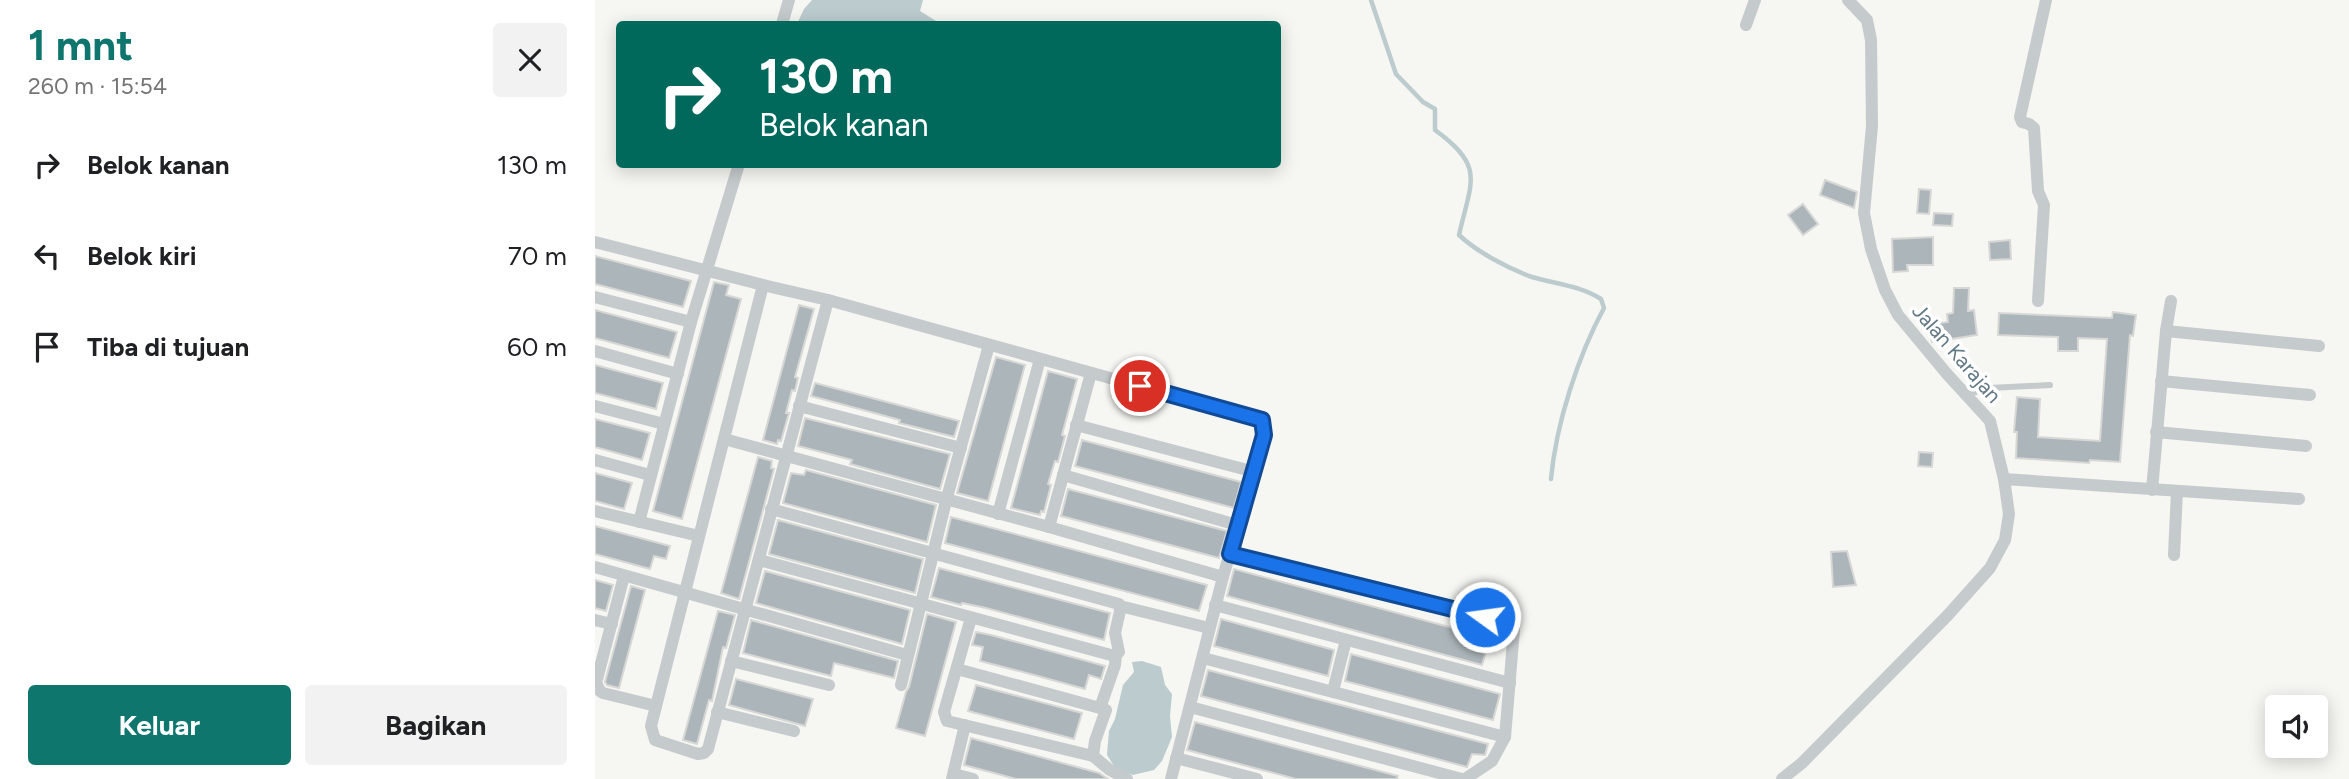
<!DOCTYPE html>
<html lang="id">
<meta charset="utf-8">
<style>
body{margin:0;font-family:Figtree,sans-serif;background:#f2f2f2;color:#202124;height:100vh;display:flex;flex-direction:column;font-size:26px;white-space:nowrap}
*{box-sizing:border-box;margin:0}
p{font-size:23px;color:#757577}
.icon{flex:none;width:38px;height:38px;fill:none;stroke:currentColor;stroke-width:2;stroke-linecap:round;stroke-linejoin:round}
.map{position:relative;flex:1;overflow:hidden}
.sheet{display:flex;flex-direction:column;background:#fff;width:595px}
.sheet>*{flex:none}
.guide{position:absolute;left:21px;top:21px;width:665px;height:147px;border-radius:7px;box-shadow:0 4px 18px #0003;background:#00695c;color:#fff;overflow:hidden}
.controls{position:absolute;left:1670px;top:695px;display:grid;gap:14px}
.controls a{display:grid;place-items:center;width:63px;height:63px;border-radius:7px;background:#fff;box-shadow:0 4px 18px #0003;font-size:35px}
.pin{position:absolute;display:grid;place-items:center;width:60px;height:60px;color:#fff;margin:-30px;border:4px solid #fff;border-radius:50%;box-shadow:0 2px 7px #0007}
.me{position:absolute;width:77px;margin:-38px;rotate:284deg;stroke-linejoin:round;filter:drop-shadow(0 0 5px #0008)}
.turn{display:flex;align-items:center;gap:24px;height:147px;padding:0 28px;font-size:32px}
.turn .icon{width:91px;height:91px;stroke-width:2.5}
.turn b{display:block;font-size:49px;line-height:60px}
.round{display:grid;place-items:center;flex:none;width:74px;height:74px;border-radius:7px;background:#f2f2f2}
.headline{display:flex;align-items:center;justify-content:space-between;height:119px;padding:0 28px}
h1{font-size:42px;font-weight:700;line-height:52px;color:#0f766e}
.primary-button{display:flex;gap:14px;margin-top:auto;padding:14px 28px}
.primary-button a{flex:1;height:80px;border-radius:7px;background:#0f766e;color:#fff;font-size:28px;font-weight:700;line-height:80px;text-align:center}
.primary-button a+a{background:#f2f2f2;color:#202124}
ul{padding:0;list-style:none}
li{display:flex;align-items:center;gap:21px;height:91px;padding:0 28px}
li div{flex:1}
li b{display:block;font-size:26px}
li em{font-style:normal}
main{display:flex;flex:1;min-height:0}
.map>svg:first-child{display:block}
.water{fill:#bccbce}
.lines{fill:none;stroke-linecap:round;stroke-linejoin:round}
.stream{stroke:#bccbce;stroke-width:4.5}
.building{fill:#acb6ba;stroke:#d7d7d5;stroke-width:2}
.lane{stroke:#c5cacc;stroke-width:6}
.street{stroke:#c5cacc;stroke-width:12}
.route-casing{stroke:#114b97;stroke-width:18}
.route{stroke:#1a73e8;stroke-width:12}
.labels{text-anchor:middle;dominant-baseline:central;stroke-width:7;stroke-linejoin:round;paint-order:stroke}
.street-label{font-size:21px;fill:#627986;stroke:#fff}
</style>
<main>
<section class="sheet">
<div class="headline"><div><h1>1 mnt</h1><p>260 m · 15:54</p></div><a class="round"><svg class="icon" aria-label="close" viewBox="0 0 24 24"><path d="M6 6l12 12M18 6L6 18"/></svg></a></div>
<ul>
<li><svg class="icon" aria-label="right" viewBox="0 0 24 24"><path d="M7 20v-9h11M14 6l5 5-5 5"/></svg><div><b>Belok kanan</b></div><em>130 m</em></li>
<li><svg class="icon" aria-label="left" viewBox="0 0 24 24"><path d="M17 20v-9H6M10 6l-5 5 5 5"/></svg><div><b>Belok kiri</b></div><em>70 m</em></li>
<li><svg class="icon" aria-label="arrive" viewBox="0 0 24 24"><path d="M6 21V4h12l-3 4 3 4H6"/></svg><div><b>Tiba di tujuan</b></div><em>60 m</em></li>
</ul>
<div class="primary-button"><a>Keluar</a><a>Bagikan</a></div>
</section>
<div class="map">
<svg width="1754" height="779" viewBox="0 0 1754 779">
<rect width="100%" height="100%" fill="#f6f6f2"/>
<g class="water">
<polygon points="217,0 328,0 325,11 346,24 202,24 209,9"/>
<polygon points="547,661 566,667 570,685 577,694 575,716 577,737 567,761 559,770 538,775 521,769 512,755 514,731 520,719 528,685 539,672 537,662"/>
</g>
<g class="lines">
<path class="stream" d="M776,0L801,74L828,102L840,109V130C891,167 876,181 864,235C882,252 911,267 934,276C959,284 984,285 1006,299L1009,308C983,356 961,424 956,479"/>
</g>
<g class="building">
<polygon points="1230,180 1262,192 1259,208 1225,195"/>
<polygon points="1324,189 1336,190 1334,214 1322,213"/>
<polygon points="1208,204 1223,224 1208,235 1193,215"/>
<polygon points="1339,213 1358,214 1357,226 1338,225"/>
<polygon points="1338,237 1338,265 1312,265 1313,271 1298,272 1297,239"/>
<polygon points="1415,240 1416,259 1395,260 1394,242"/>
<polygon points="0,256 96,281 88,307 0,284"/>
<polygon points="119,282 134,285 131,295 146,299 87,519 58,511"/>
<polygon points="1359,288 1374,288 1373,311 1379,310 1382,335 1337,342 1334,330 1338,329 1337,324 1353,322 1352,314 1358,313"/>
<polygon points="204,305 219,309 200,377 203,378 200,391 197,390 191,413 194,413 186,441 183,440 182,444 168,440"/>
<polygon points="0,310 82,332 74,358 0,338"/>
<polygon points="1518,312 1541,315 1538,336 1535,335 1525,462 1495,460 1494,463 1421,458 1422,432 1419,432 1422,397 1445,399 1443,437 1505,441 1512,339 1483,338 1483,351 1463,351 1463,337 1403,335 1404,313 1517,318"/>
<polygon points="401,357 430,365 393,501 362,493"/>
<polygon points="0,365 68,383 61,409 0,393"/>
<polygon points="453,371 482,379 467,435 470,436 463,462 460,461 453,484 456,485 449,512 446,511 445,515 416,508"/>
<polygon points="220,383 364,421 359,437 304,423 305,420 216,396"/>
<polygon points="210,418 355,454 345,489 255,464 257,460 203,446"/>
<polygon points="0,419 55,433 47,460 0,447"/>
<polygon points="487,440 646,482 639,508 480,466"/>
<polygon points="1324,452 1338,453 1337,467 1323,466"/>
<polygon points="163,457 177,461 176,468 179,469 144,599 126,593"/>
<polygon points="211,470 341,505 332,542 188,503 196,473 209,475"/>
<polygon points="0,473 37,483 29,509 0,501"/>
<polygon points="473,489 632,531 624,558 466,516"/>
<polygon points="356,517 612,585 604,611 350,543"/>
<polygon points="183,520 328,559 320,593 174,554"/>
<polygon points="0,526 75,546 71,559 59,556 55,569 0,554"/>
<polygon points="1252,551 1261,585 1238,587 1236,552"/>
<polygon points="344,568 515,613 509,640 391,608 367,603 366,605 336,597"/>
<polygon points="639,569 895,638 887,665 632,596"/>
<polygon points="170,571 315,610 307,644 161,603"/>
<polygon points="0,580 18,585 11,611 0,608"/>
<polygon points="36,586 50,590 24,688 12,685 10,682"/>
<polygon points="123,611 140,615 131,648 128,647 117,701 114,700 102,744 88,740"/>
<polygon points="332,614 361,622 330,736 301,728 311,692 314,687"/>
<polygon points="626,619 739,650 733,676 619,646"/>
<polygon points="156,620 303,661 299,678 239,663 236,676 148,653"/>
<polygon points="381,632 396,635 510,666 506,679 494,675 490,689 439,675 385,661 388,647 377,645"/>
<polygon points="756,654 905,694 898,720 750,681"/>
<polygon points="613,670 893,744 890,755 877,754 872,767 606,696"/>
<polygon points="141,679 218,699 210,726 134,705"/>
<polygon points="381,685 487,713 479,739 373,711"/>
<polygon points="600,722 803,776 802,779 701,779 592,750"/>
<polygon points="376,738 504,773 513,779 421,779 369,765"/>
</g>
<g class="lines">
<polyline class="lane" points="1371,395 1394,388 1455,385"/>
<g class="street">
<polyline points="187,24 194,0"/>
<polyline points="1151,25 1160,0"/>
<polyline points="0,242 168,285 56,726 60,740 103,754 109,753 113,749 233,300 667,420 669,435 628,577"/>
<polyline points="168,285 233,300"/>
<polyline points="0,297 96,322"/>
<polyline points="1443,301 1449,205 1443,191 1439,128 1434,124 1427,122 1425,117 1451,0"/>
<polyline points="1571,331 1724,346"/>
<polyline points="0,351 83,374"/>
<polyline points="1566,381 1715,395"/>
<polyline points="0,406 69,424"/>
<polyline points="204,406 366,448"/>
<polyline points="481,425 660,472"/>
<polyline points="1561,432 1711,446"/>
<polyline points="129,439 454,527 628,577 576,779"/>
<polyline points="0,460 55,475"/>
<polyline points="468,475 642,525"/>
<polyline points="1409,479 1704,499"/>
<polyline points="1557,490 1571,331 1576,301"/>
<polyline points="0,511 104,536"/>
<polyline points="403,514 445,359"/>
<polyline points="44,522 96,322 144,164"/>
<polyline points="454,527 496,373"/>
<polyline points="636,554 915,623 919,630 910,737 897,761 870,779"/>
<polyline points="1579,555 1582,491"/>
<polyline points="164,560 516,655 521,655 524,652 520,633 525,611 524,604 176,509"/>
<polyline points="0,567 312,655"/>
<polyline points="29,576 1,683 5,691 8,693 61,706"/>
<polyline points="620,605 915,683"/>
<polyline points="525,606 614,628"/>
<polyline points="376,618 349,712 352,721 498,756 515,770 532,779"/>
<polyline points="0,620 17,624"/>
<polyline points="608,658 910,737"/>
<polyline points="136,661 234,685"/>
<polyline points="362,669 505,708"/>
<polyline points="306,685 351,501 394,345"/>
<polyline points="738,691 751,640"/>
<polyline points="595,707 867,779"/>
<polyline points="122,712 199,731"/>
<polyline points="498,756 500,741 511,710 505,708 520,665 521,655"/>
<polyline points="581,758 662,779"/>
<polyline points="359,774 378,779"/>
<polyline points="357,779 370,725"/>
<polyline points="1187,779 1207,763 1353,615 1395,568 1410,540 1414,514 1409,479 1395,421 1352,374 1303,315 1290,290 1276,249 1269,213 1277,126 1276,40 1272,20 1253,0"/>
</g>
</g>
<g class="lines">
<g class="route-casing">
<polyline id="route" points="545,386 667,420 669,435 635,554 890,617"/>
</g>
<use href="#route" class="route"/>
</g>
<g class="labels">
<g class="street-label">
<text transform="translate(1362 353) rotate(49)">Jalan Karajan</text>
</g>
</g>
</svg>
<div class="controls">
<a><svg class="icon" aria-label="sound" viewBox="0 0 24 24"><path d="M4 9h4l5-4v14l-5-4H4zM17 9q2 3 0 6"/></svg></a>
</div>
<div class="pin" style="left:545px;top:386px;background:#d93025"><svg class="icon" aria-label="arrive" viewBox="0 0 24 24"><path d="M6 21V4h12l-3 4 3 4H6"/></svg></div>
<svg class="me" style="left:890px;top:617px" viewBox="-20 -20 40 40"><circle r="17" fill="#1a73e8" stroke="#fff" stroke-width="3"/><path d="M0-11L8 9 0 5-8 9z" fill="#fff"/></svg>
<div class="guide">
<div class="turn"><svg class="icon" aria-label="right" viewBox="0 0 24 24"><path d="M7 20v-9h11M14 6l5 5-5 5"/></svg><div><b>130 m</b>Belok kanan</div></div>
</div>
</div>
</main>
